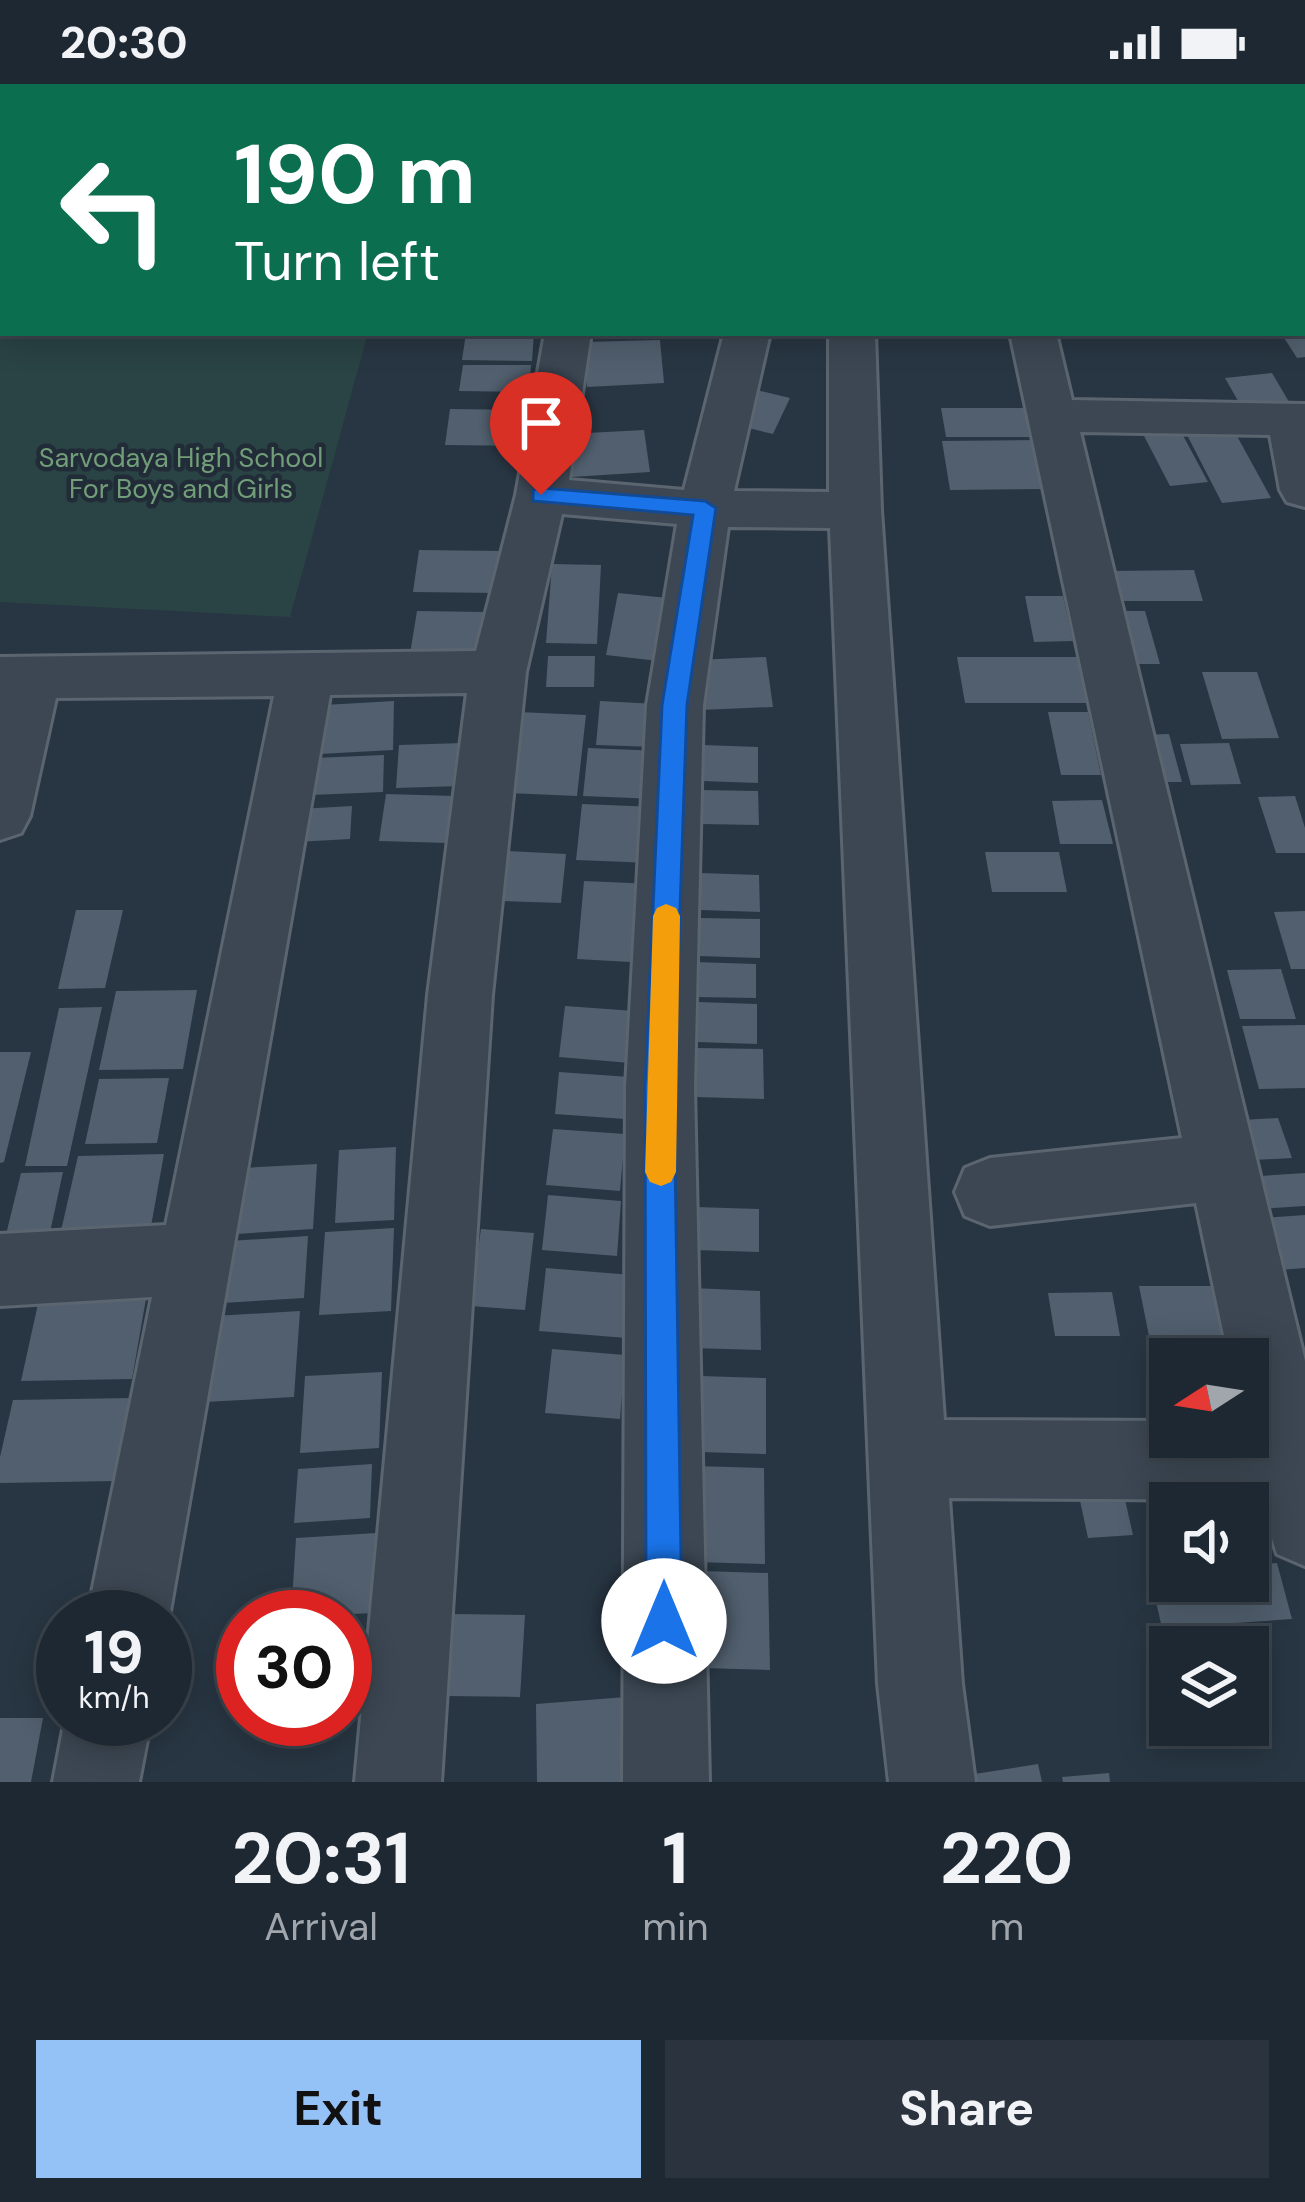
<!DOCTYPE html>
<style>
body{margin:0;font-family:"DM Sans",sans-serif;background:#2b343e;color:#f1f3f6;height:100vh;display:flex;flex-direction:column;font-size:45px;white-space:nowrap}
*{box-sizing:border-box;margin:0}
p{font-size:39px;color:#a1a6ac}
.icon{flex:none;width:66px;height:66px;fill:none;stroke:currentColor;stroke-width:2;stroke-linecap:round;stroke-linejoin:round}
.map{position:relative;height:1698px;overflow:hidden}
.side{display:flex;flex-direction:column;background:#1e2832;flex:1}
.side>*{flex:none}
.hud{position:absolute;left:0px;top:0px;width:1305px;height:252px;box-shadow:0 6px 30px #0003,0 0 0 3px #3c444d;background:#0b6e4f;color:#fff;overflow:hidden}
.needle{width:78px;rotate:258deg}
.controls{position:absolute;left:1149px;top:1254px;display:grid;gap:24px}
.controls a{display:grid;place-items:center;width:120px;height:120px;border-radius:0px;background:#1e2832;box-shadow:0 6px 30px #0003,0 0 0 3px #3c444d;font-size:60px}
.speed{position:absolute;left:36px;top:1506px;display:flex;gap:24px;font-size:60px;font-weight:700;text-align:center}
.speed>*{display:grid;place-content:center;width:156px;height:156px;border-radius:50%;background:#1e2832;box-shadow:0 6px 30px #0003,0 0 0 3px #3c444d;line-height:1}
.speed small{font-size:30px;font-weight:400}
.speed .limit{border:18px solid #d22;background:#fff;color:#111}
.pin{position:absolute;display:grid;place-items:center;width:102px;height:102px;color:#fff;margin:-123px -51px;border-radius:50% 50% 50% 0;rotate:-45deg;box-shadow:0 0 12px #0007}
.pin .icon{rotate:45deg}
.me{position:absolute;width:132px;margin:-66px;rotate:0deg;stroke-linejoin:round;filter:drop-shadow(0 0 9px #0008)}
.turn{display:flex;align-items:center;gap:42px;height:252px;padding:0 36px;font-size:54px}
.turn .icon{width:156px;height:156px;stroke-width:2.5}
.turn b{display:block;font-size:84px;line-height:102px}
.eta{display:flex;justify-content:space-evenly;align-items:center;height:204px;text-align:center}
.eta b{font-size:72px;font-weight:700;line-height:84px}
.action{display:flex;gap:24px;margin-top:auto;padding:24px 36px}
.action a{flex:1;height:138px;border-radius:0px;background:#94c2f7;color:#111;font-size:48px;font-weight:700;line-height:138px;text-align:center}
.action a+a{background:#2b343e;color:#f1f3f6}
.status{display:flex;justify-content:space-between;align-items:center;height:84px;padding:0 60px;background:#1e2832;direction:ltr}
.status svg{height:33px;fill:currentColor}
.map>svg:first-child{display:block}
.green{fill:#2a4344}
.building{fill:#515f6e}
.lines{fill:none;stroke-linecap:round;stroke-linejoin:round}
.minor-casing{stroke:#5b6570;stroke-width:6}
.minor{fill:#3c4753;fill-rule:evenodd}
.route{fill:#1a73e8;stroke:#114b97;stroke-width:3}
.slow{fill:#f59e0b}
.labels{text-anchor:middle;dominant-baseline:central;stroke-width:9;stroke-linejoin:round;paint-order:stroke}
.far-park-label{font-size:27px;fill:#719d78;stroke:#212c38}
</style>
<div class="status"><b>20:30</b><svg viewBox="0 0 49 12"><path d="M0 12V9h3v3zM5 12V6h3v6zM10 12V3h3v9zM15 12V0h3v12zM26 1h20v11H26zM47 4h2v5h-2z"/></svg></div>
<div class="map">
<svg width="1305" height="1698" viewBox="0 0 1305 1698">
<rect width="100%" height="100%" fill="#283643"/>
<polygon class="green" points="0,84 3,249 368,249 290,533 0,518"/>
<g class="building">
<polygon points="466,249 534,249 532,277 462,276"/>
<polygon points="1281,249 1305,249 1305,273 1297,274"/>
<polygon points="660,256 664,299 587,303 584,258"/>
<polygon points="463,281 531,281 529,308 459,307"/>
<polygon points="1272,289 1298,333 1250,338 1225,294"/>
<polygon points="752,305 790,314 773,350 735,341"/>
<polygon points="941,324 1031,324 1038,353 946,353"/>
<polygon points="450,325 526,326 522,362 445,361"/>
<polygon points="1232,343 1271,414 1222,419 1185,347"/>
<polygon points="1179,344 1208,398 1170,402 1142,348"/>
<polygon points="644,346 650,388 572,393 568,350"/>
<polygon points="1036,356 1047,405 950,406 942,357"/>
<polygon points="419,466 502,467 498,509 413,508"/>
<polygon points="552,480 601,481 597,560 546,559"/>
<polygon points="1194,486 1203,517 1119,517 1111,487"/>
<polygon points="618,509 678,515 667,578 606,571"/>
<polygon points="1025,512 1063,512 1073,557 1034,558"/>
<polygon points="417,527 486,528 480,571 410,570"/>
<polygon points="1105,527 1145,527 1160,580 1119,580"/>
<polygon points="548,572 595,572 594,603 546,603"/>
<polygon points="766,573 773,623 700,626 695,576"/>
<polygon points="957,573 1078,573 1089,619 965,619"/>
<polygon points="1202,588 1257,588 1279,654 1222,655"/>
<polygon points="394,617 393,666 320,670 324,621"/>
<polygon points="600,617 657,620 655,663 596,661"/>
<polygon points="518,628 586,631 577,712 507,709"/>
<polygon points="1048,628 1088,628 1101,691 1061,691"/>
<polygon points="1169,650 1182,698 1152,698 1140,651"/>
<polygon points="463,659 461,702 396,704 399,661"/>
<polygon points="1229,659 1241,700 1191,701 1180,660"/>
<polygon points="703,661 758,663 758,699 702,697"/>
<polygon points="588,664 660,667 657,715 583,712"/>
<polygon points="384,671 383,708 311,711 314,674"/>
<polygon points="700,706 758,707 759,741 700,740"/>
<polygon points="386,710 455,712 448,759 379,757"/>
<polygon points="1295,712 1305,744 1305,769 1276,769 1258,713"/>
<polygon points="1102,716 1113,760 1060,760 1052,717"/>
<polygon points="582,720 656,723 652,779 576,776"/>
<polygon points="352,722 350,755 296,758 299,725"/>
<polygon points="508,767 566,770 561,819 501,817"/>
<polygon points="985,768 1059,768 1067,808 992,808"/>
<polygon points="701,789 759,791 760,828 701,826"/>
<polygon points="584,797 653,800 648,879 577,875"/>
<polygon points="76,826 123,826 105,904 58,905"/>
<polygon points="1305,827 1305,885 1291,885 1274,828"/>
<polygon points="699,834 760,835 760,874 698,872"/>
<polygon points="695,878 756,880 756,914 695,913"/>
<polygon points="1281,885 1296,935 1240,935 1227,886"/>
<polygon points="197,906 183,985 99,986 116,907"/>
<polygon points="698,918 757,920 757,960 697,958"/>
<polygon points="565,922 635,927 630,979 559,973"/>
<polygon points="102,923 67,1082 25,1082 59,924"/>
<polygon points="1305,941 1305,1004 1259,1005 1242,942"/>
<polygon points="696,964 763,965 764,1015 696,1013"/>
<polygon points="0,968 31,968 4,1078 0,1079"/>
<polygon points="559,988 630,993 625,1035 555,1030"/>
<polygon points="169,994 157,1059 85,1060 99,995"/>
<polygon points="1278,1034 1292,1074 1255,1076 1242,1036"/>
<polygon points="553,1045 625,1050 620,1107 546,1101"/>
<polygon points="396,1063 394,1136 335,1139 339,1066"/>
<polygon points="164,1070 148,1159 58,1160 78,1072"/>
<polygon points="317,1080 313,1145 236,1150 242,1084"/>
<polygon points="63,1088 46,1167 2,1167 21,1089"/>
<polygon points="1305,1089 1305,1122 1256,1125 1246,1093"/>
<polygon points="548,1111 621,1117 617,1172 542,1166"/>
<polygon points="695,1123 759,1125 759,1168 694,1166"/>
<polygon points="1305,1131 1305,1184 1267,1187 1251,1135"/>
<polygon points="394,1144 391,1227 319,1231 325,1148"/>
<polygon points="481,1145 534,1149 525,1226 470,1222"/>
<polygon points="308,1152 304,1214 223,1219 229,1157"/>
<polygon points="546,1184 632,1191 627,1254 539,1247"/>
<polygon points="151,1186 132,1295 21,1297 45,1188"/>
<polygon points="1139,1202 1218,1202 1229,1252 1149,1252"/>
<polygon points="692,1204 760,1207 761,1266 691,1264"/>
<polygon points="1112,1208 1120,1252 1055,1252 1048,1209"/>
<polygon points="300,1227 294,1313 205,1318 214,1232"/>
<polygon points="552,1265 625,1271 620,1335 545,1329"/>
<polygon points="382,1288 379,1364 300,1369 305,1292"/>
<polygon points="701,1292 766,1294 766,1370 700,1368"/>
<polygon points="130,1314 115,1397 0,1399 0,1373 13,1316"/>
<polygon points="1163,1374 1258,1380 1271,1460 1248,1458 1248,1419 1169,1419"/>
<polygon points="1116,1376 1133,1451 1088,1454 1072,1379"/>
<polygon points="372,1380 370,1434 294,1439 298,1385"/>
<polygon points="695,1382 764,1384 765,1480 694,1478"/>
<polygon points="376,1449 373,1529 291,1533 296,1454"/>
<polygon points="1277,1479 1292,1535 1162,1544 1149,1487 1170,1486 1170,1497 1248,1497 1248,1481"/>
<polygon points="702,1487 768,1489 770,1586 702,1584"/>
<polygon points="452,1530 525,1531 520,1613 446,1612"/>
<polygon points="639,1612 645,1698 537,1698 536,1620"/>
<polygon points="0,1634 43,1634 31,1698 0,1698"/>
<polygon points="1038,1680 1042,1698 956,1698 955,1693"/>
<polygon points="1109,1689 1110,1698 1063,1698 1062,1693"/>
</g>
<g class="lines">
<g class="minor-casing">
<g id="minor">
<polygon points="759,0 867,0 756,3"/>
<polygon points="904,0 946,0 949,3 907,3"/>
<rect x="1302" y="13" width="3" height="24"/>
<polygon points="1302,121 1305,122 1305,153 1302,152"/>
<rect x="1302" y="205" width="3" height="28"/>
<polygon points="545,249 591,249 569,396 684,406 724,249 770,249 734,407 829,408 829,249 875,249 881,426 944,1336 1170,1337 1170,1353 1248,1353 1248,1275 1229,1275 1196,1119 990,1142 965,1132 955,1108 965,1084 990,1074 1182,1054 1010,249 1056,249 1072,316 1305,320 1305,423 1287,418 1280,406 1270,351 1080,348 1305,1277 1305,1482 1277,1470 1260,1416 949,1414 962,1600 975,1698 889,1698 878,1600 830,444 728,443 703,621 694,1003 709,1698 623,1698 626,1003 647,621 677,440 562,430 526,588 492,911 441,1698 355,1698 428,911 467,609 330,611 169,1533 165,1543 165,1533 87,1533 152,1213 0,1222 0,1150 166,1141 274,612 56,614 30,732 21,749 0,756 0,573 476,567 516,411"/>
<polygon points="65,1635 151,1635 139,1698 53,1698"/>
</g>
</g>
<use href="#minor" class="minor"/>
</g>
<polygon class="route" points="541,404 705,417 716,424 687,621 674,1003 682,1537 677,1549 664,1554 652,1549 646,1537 645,1003 662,621 693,431 533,417 533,406"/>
<polygon class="slow" points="666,820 676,824 680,832 676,1088 671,1098 661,1102 650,1098 645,1088 653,832 657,824"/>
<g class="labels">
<g class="far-park-label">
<text x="181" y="373">Sarvodaya High School<tspan x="181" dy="31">For Boys and Girls</tspan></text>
</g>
</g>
</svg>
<div class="controls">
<a><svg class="needle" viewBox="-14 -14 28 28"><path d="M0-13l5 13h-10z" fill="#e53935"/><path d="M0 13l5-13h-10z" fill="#a1a6ac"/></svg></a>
<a><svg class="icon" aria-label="sound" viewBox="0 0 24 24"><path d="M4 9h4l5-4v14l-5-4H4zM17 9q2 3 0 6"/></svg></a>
<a><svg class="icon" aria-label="layers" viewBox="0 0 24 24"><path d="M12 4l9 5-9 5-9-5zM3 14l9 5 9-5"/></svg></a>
</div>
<div class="speed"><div>19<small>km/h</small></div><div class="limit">30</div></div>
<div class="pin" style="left:541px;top:411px;background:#d93025"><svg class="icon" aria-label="arrive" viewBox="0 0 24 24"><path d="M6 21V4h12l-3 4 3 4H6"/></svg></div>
<svg class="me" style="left:664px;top:1537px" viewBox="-20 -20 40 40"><circle r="19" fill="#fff"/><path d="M0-13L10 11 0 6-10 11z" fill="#1a73e8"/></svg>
<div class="hud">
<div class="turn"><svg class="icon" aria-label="left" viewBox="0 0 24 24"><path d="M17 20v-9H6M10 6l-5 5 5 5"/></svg><div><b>190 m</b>Turn left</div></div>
</div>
</div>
<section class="side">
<div class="eta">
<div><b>20:31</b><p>Arrival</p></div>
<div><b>1</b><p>min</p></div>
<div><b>220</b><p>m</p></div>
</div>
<div class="action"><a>Exit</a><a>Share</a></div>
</section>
